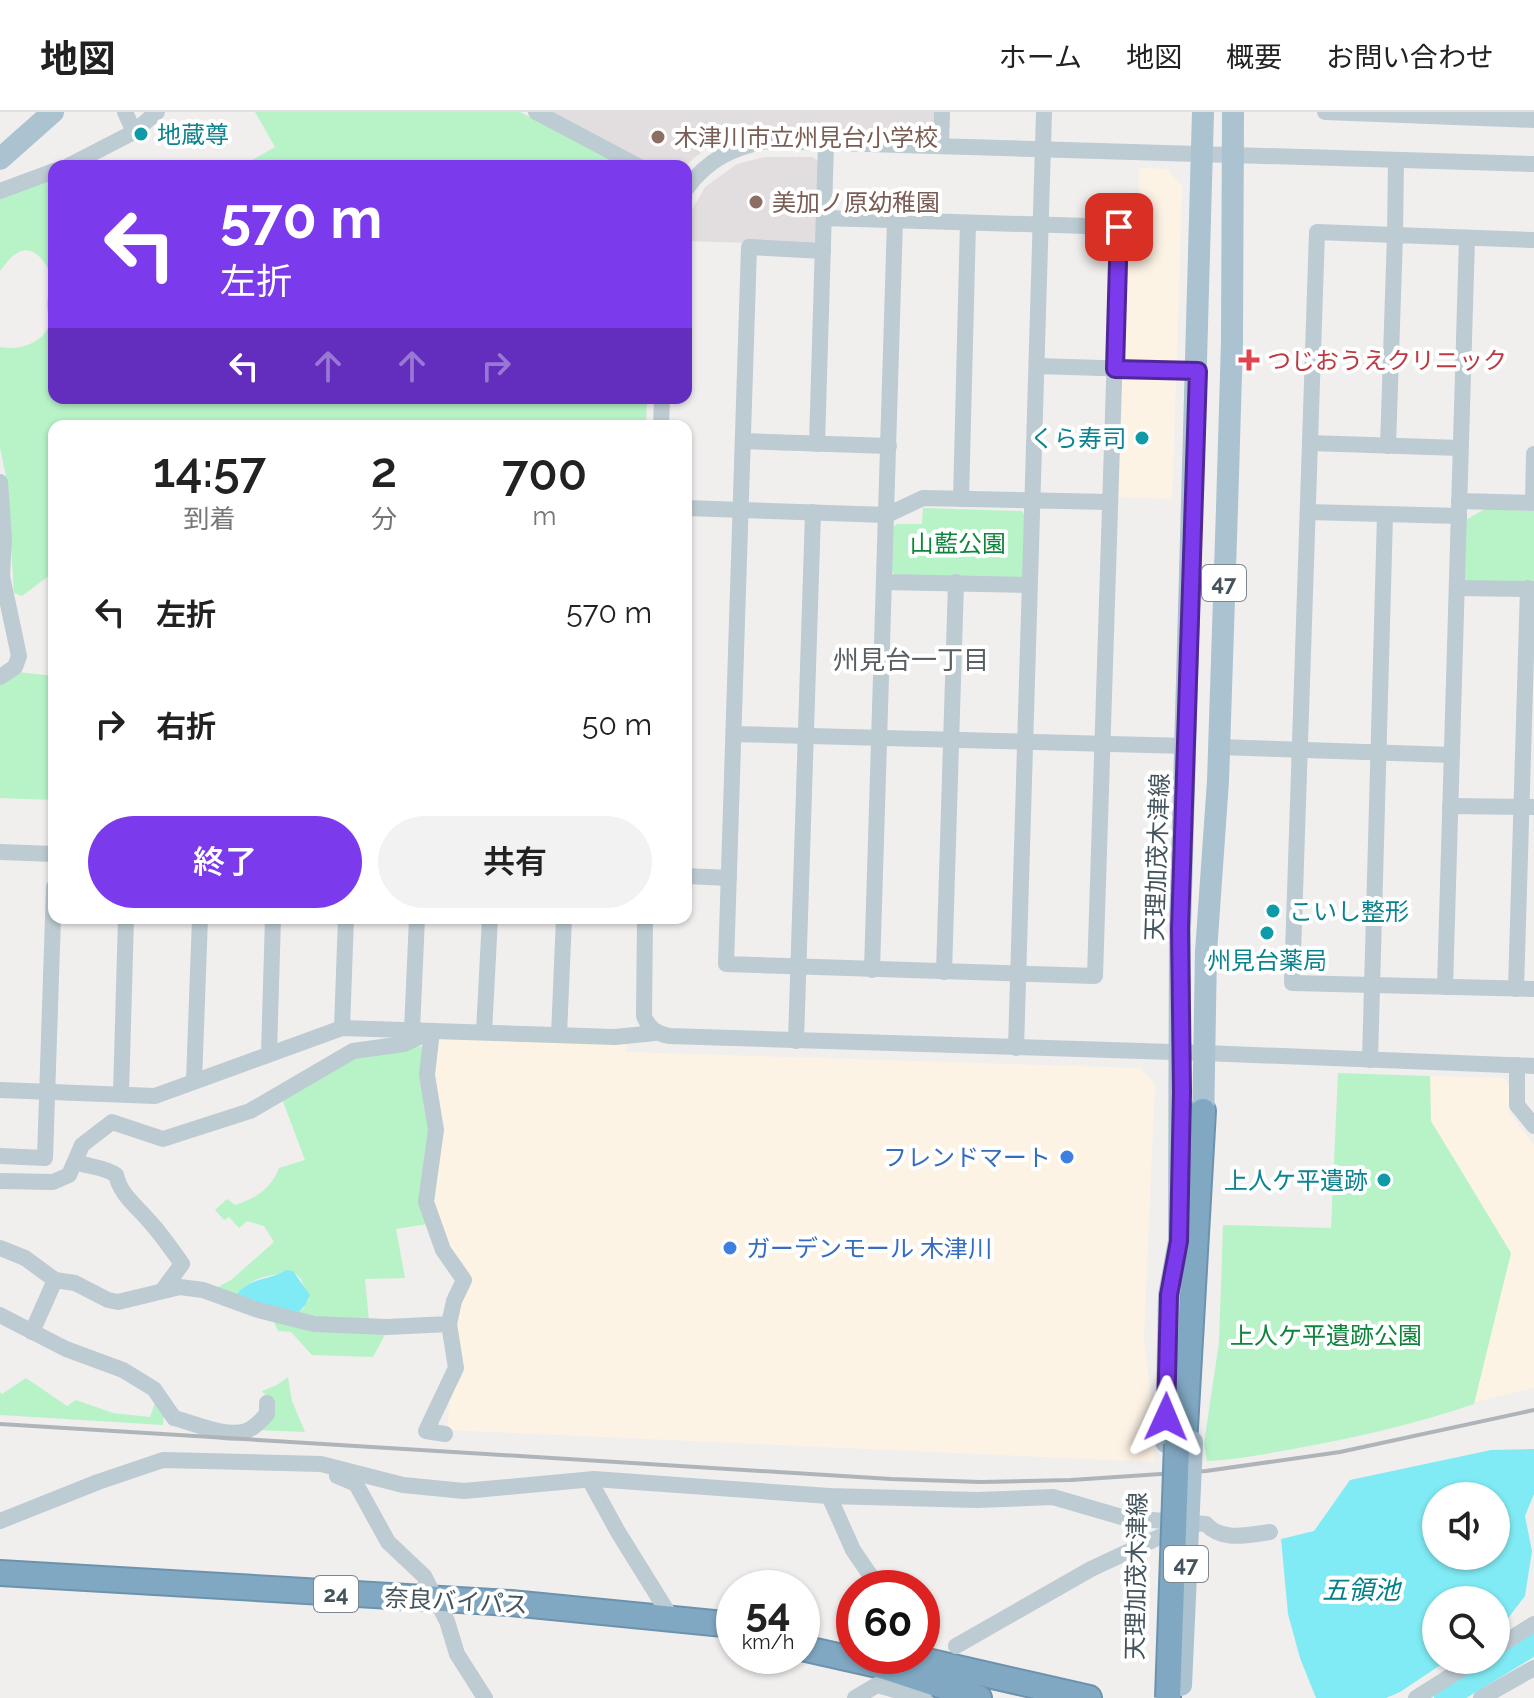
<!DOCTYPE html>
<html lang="ja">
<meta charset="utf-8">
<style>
body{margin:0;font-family:Raleway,"Noto Sans JP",sans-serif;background:#f2f2f2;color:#222;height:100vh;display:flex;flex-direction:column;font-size:30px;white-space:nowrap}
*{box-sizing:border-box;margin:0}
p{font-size:26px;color:#767676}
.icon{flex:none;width:44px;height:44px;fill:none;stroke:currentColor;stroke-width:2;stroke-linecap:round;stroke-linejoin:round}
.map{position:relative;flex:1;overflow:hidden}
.drawer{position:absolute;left:48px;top:308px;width:644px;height:504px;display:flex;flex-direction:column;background:#fff;border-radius:16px;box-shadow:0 2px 6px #0004}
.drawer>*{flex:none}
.guide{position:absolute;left:48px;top:48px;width:644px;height:244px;border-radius:16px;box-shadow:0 2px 6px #0004;background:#7c3aed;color:#fff;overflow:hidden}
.controls{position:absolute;left:1422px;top:1370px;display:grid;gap:16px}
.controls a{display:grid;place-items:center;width:88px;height:88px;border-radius:50%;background:#fff;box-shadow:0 2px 6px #0004;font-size:40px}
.speed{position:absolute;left:716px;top:1458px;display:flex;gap:16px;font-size:40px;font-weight:700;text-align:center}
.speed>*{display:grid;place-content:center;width:104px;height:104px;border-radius:50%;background:#fff;box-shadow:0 2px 6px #0004;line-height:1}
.speed small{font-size:20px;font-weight:400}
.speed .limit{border:12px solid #d22;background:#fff;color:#111}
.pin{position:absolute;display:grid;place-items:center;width:68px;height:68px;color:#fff;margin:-34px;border-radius:16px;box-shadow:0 4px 12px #0006}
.me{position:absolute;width:88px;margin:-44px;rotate:1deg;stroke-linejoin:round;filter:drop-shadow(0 0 6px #0008)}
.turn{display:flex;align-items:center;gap:28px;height:168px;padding:0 40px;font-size:36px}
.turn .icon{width:104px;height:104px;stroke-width:2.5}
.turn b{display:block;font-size:56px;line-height:68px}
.lanes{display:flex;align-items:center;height:76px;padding:0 40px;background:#0003;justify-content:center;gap:40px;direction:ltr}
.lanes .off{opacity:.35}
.eta{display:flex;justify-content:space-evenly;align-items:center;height:136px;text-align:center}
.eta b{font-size:48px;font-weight:600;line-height:56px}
.button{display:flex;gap:16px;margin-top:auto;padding:16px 40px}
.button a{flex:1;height:92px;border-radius:48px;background:#7c3aed;color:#fff;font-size:32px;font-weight:600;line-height:92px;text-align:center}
.button a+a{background:#f2f2f2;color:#222}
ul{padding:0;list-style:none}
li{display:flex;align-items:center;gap:24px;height:112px;padding:0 40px}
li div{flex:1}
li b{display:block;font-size:30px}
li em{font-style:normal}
header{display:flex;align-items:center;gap:48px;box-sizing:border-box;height:112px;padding:0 40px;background:#fff;border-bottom:2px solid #e0e0e0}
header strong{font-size:38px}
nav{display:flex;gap:44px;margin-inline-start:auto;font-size:28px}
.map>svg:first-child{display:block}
.commercial{fill:#fdf3e5}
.education{fill:#e2dee0}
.green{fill:#b7f3c7}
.water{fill:#80ebf4;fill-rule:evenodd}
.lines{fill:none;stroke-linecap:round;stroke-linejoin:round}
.river{stroke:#80ebf4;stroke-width:22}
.highway-casing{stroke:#6c93ae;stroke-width:28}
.minor{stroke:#bdcbd2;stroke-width:16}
.major{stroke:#abc2d0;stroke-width:22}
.highway{stroke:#81a8c2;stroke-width:24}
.rail{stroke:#afb4b9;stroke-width:4}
.highway-bridge-casing{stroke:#6c93ae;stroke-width:28;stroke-linecap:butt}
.major-bridge{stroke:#abc2d0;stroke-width:22}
.highway-bridge{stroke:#81a8c2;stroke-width:24}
.route-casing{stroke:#51269a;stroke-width:20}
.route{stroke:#7c3aed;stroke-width:14}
.culture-dot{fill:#0f9aa8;stroke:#fff;stroke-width:3}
.education-dot{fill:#8d6e63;stroke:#fff;stroke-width:3}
.health-dot{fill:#e0444e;stroke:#fff;stroke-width:3}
.shop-dot{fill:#3f7fe0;stroke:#fff;stroke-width:3}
.labels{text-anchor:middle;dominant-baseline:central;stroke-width:8;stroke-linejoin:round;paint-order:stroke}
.shield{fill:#fff;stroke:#7c878e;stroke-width:2}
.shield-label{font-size:22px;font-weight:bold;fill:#44545d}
.culture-label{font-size:24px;fill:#0d838f;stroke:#fff;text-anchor:start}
.education-label{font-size:24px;fill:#785e54;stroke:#fff;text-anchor:start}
.health-label{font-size:24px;fill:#be3a42;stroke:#fff;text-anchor:start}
.park-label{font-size:24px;fill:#0e853b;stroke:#fff}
.street-label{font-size:24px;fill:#44545d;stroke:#fff}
.shop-label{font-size:24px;fill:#366cbe;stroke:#fff;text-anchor:end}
.neighbourhood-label{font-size:26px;fill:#5a5f64;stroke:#fff}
.water-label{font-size:26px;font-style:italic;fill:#04808b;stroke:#fff}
</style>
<header>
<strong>地図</strong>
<nav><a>ホーム</a><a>地図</a><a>概要</a><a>お問い合わせ</a></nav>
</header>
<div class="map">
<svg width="1534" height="1586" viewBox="0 0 1534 1586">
<rect width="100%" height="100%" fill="#f1eeee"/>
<g class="commercial">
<polygon points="1139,56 1167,57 1182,74 1177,248 1172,253 1127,251 1121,245 1126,110 1115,109 1115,88 1139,88"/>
<polygon points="1126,262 1172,263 1176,268 1172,387 1117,385 1120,267"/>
<polygon points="441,924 626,930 627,940 1140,956 1155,972 1144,1224 1155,1323 1154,1350 447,1318 456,1208 462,1180 430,1083 432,965 436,929"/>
<polygon points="1430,964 1503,966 1510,974 1509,1001 1534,1033 1534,1276 1474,1290 1511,1141 1431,1009"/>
</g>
<g class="education">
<polygon points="543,0 936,0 936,14 930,19 759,16 740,19 712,31 685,54 644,54"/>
<polygon points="764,45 813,45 819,50 816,128 811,133 686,129 686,108 705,75 737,52"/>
</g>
<g class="green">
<polygon points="255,0 520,0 624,54 242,54 275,35"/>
<path d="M54,65V286H647L646,314H54V460L22,484L14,481L7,369L0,336V235C16,239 42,232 48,215C51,207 46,198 47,190C48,182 53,174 51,166C48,151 33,131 17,141C10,145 5,153 0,159V85Z"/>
<polygon points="923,396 1022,399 1026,405 1025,462 1019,467 895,463 890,458 891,416 897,412 922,412"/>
<polygon points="1485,397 1534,399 1534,472 1468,470 1463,465 1464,409"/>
<polygon points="18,560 54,564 54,688 0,686 0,573"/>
<path d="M421,934L425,939L430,1018L427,1112L396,1117L405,1166L365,1167L369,1209L289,1203L302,1198L309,1187L301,1167L296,1162C274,1161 246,1165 235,1186L213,1178L231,1168L274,1130L264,1114L247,1109L239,1116L229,1105L224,1108L215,1098L227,1087L235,1093C256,1086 271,1077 279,1056L305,1048L282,987L360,942Z"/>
<path d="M1338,961L1430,964L1431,1009L1511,1141L1474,1292C1415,1312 1354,1326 1293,1337C1264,1342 1237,1348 1207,1349L1204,1331L1219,1231L1223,1113L1331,1116Z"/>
<polygon points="272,1206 387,1219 373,1245 312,1243 291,1220 278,1219"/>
<polygon points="288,1265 292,1289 305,1320 257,1318 270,1288 262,1279 277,1273"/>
<polygon points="26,1266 67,1294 76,1288 113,1301 150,1305 156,1288 164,1301 163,1313 0,1303 0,1280 2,1282"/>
</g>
<g class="water">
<path d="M286,1158L293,1159L310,1183L306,1192L299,1200L235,1186C245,1165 270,1169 286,1158Z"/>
<path d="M1534,1337V1382L1525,1404L1532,1439L1525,1484L1496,1522V1488H1436V1548H1448L1400,1580L1386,1586H1316L1300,1546L1288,1502L1281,1427L1314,1419L1350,1368L1491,1338ZM1436,1384H1496V1444H1436Z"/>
</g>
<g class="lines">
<polyline class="river" points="1445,1586 1534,1532"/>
<g class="highway-casing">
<g id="highway">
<polyline points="1184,1333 1203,999"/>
<polyline points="0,1461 511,1491 734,1513"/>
<polyline points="802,1536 882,1554 979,1586"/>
<polyline points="905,1544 1089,1586"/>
</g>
</g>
<g class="minor">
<polyline points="125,0 134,20"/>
<polyline points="536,0 638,54"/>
<polyline points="1325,0 1534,8"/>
<polyline points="941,33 942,0"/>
<polyline points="1396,48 1395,123 1317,120 1292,871 1534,877"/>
<polyline points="68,54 134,20 157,0"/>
<path d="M686,77C707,48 733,35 767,29L1534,52"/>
<polyline points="0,79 54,59"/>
<polyline points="823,139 749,135 726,852 1095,864 1119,115 824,106"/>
<polyline points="1037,254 1198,259"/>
<polyline points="661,314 662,286"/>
<polyline points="743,329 889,334"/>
<polyline points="1310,331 1460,336"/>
<polyline points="817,332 826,31"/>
<polyline points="1388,334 1395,123 1534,128"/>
<polyline points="0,370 4,427 2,464 19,544 15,555 0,565"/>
<polyline points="961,387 968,111"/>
<polyline points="1459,389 1534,391"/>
<polyline points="1533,391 1534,342"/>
<polyline points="686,396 887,403 923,386 1109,390"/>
<polyline points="1308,400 1459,404"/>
<polyline points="884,470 1029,473"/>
<polyline points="1457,476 1534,477"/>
<polyline points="734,622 1186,634"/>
<polyline points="1218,635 1452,643"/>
<polyline points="1450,694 1534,695"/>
<polyline points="0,740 54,742"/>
<polyline points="686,764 729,766"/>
<path d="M645,806L644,904C649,917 656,921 669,924L1204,941L1534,954"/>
<polyline points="872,858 895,108"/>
<polyline points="944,860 956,470"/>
<polyline points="1445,875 1467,126"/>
<polyline points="1516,877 1528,476"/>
<polyline points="342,916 346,806"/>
<polyline points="412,918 417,806"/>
<polyline points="484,920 490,806"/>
<polyline points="559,923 564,806"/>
<polyline points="796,929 813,400"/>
<polyline points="1016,936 1044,0"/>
<polyline points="269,941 273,806"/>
<polyline points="1370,948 1385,403"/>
<polyline points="1517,953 1517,993 1534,1014"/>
<polyline points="194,969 200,806"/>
<polyline points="0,978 155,984 342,916 615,925 655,921"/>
<polyline points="121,982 126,806"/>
<polyline points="0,1044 45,1046 54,775"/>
<path d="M76,1050C89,1055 105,1055 116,1063C121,1084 137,1094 150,1110C162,1123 172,1138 182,1152L162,1179"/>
<polyline points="0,1069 53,1070 69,1063 82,1033 112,1010 163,1027 250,999 353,939 404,932 432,919 427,963 436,1018 426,1090 443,1138 464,1168 454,1189 449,1212 387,1215 314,1212 258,1198 203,1178 180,1175 118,1190 108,1188 75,1171 55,1168 25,1146 0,1136"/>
<path d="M0,1203L66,1237L123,1258L154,1277L174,1306C194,1311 226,1326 246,1319C255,1316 261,1308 267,1302V1291"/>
<polyline points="32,1220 55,1168"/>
<polyline points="445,1322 426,1319 456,1256 449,1212"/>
<polyline points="337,1364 356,1372 388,1430 424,1464 447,1509 457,1542 485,1586"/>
<polyline points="590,1369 618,1420 672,1507"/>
<polyline points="829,1384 853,1438 879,1476"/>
<path d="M0,1409L98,1370L163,1348L321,1352L403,1373L464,1379L594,1367L829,1384L977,1388L1053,1385L1125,1406L1206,1412C1222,1430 1248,1423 1270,1420"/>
<polyline points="956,1534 1091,1457 1168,1421 1176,1411"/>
<polyline points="1496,1536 1534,1512"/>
<polyline points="855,1586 877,1573 924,1586"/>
<polyline points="1416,1586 1476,1548"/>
<polyline points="1481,1586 1534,1556"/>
</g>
<g class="major">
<polyline points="0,47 53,0"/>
<polyline points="1203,1014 1206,840 1218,669 1227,396 1232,229 1233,0"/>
<polyline points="1166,1330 1169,1183 1179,1129 1180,817 1203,0"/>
</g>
<use href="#highway" class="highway"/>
<polyline class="rail" points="0,1312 891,1367 981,1370 1071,1368 1206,1359 1340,1340 1534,1298"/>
<g class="highway-bridge-casing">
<polyline id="highway-bridge" points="1168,1586 1177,1332"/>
</g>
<polyline class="major-bridge" points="1181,1573 1192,1330"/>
<use href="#highway-bridge" class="highway-bridge"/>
</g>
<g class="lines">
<g class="route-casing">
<polyline id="route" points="1119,115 1115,257 1198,259 1180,817 1182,980 1179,1129 1169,1183 1166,1305"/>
</g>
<use href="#route" class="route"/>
</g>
<g class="culture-dot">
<circle cx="141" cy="22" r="8"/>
<circle cx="1142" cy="326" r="8"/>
<circle cx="1273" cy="799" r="8"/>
<circle cx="1267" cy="821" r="8"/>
<circle cx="1384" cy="1068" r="8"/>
</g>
<g class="education-dot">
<circle cx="658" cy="25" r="8"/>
<circle cx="756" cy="90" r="8"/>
</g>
<path class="health-dot" d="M1245 236h8v8h8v8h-8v8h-8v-8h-8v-8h8z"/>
<g class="shop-dot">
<circle cx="1067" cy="1045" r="8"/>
<circle cx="730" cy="1136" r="8"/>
</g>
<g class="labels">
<g class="shield">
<rect x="1202" y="453" width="44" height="36" rx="6"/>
<rect x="1164" y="1434" width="44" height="36" rx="6"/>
<rect x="314" y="1464" width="44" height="36" rx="6"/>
</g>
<g class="shield-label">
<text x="1224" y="471">47</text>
<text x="1186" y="1452">47</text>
<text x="336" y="1482">24</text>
</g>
<g class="culture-label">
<text x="157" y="22">地蔵尊</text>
<text x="1126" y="326" text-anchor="end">くら寿司</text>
<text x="1289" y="799">こいし整形</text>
<text x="1267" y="848" text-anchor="middle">州見台薬局</text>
<text x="1368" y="1068" text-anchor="end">上人ケ平遺跡</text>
</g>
<g class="education-label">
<text x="674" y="25">木津川市立州見台小学校</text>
<text x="772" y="90">美加ノ原幼稚園</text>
</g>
<g class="health-label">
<text x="1267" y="248">つじおうえクリニック</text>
</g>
<g class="park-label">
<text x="958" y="431">山藍公園</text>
<text x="1326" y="1223">上人ケ平遺跡公園</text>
</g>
<g class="street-label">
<text transform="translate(1157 745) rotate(-88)">天理加茂木津線</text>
<text transform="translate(1136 1464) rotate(-89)">天理加茂木津線</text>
<text transform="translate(456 1489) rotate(3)">奈良バイパス</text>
</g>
<g class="shop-label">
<text x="1051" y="1045">フレンドマート</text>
<text x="746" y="1136" text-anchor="start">ガーデンモール 木津川</text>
</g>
<g class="neighbourhood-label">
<text x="911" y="548">州見台一丁目</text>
</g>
<g class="water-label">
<text x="1361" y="1478">五領池</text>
</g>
</g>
</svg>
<div class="controls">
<a><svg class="icon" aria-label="sound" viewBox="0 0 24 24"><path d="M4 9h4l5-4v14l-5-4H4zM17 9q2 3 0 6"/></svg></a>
<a><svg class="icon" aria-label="search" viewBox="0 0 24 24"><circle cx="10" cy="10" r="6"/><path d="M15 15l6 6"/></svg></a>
</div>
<div class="speed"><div>54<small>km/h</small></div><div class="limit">60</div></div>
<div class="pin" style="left:1119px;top:115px;background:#d93025"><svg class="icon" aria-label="arrive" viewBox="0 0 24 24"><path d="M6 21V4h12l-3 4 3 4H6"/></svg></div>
<svg class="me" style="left:1166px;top:1305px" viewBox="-20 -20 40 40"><path d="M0-17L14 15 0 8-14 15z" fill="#7c3aed" stroke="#fff" stroke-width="4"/></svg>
<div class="guide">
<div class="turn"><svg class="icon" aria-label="left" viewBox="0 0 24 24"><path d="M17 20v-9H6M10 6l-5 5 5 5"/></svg><div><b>570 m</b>左折</div></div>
<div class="lanes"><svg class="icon" aria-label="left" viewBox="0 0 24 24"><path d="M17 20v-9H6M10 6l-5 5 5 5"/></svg><svg class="icon off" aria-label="ahead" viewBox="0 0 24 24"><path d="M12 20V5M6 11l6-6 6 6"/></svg><svg class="icon off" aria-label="ahead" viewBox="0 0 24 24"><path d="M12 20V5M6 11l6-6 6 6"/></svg><svg class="icon off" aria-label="right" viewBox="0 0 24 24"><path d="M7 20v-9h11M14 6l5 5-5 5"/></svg></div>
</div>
<section class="drawer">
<div class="eta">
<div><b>14:57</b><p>到着</p></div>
<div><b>2</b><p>分</p></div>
<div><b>700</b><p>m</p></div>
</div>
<ul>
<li><svg class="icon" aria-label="left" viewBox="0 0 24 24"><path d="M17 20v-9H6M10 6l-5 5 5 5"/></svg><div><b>左折</b></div><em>570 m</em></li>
<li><svg class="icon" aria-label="right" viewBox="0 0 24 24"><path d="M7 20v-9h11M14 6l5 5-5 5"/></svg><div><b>右折</b></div><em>50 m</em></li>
</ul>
<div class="button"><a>終了</a><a>共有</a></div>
</section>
</div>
